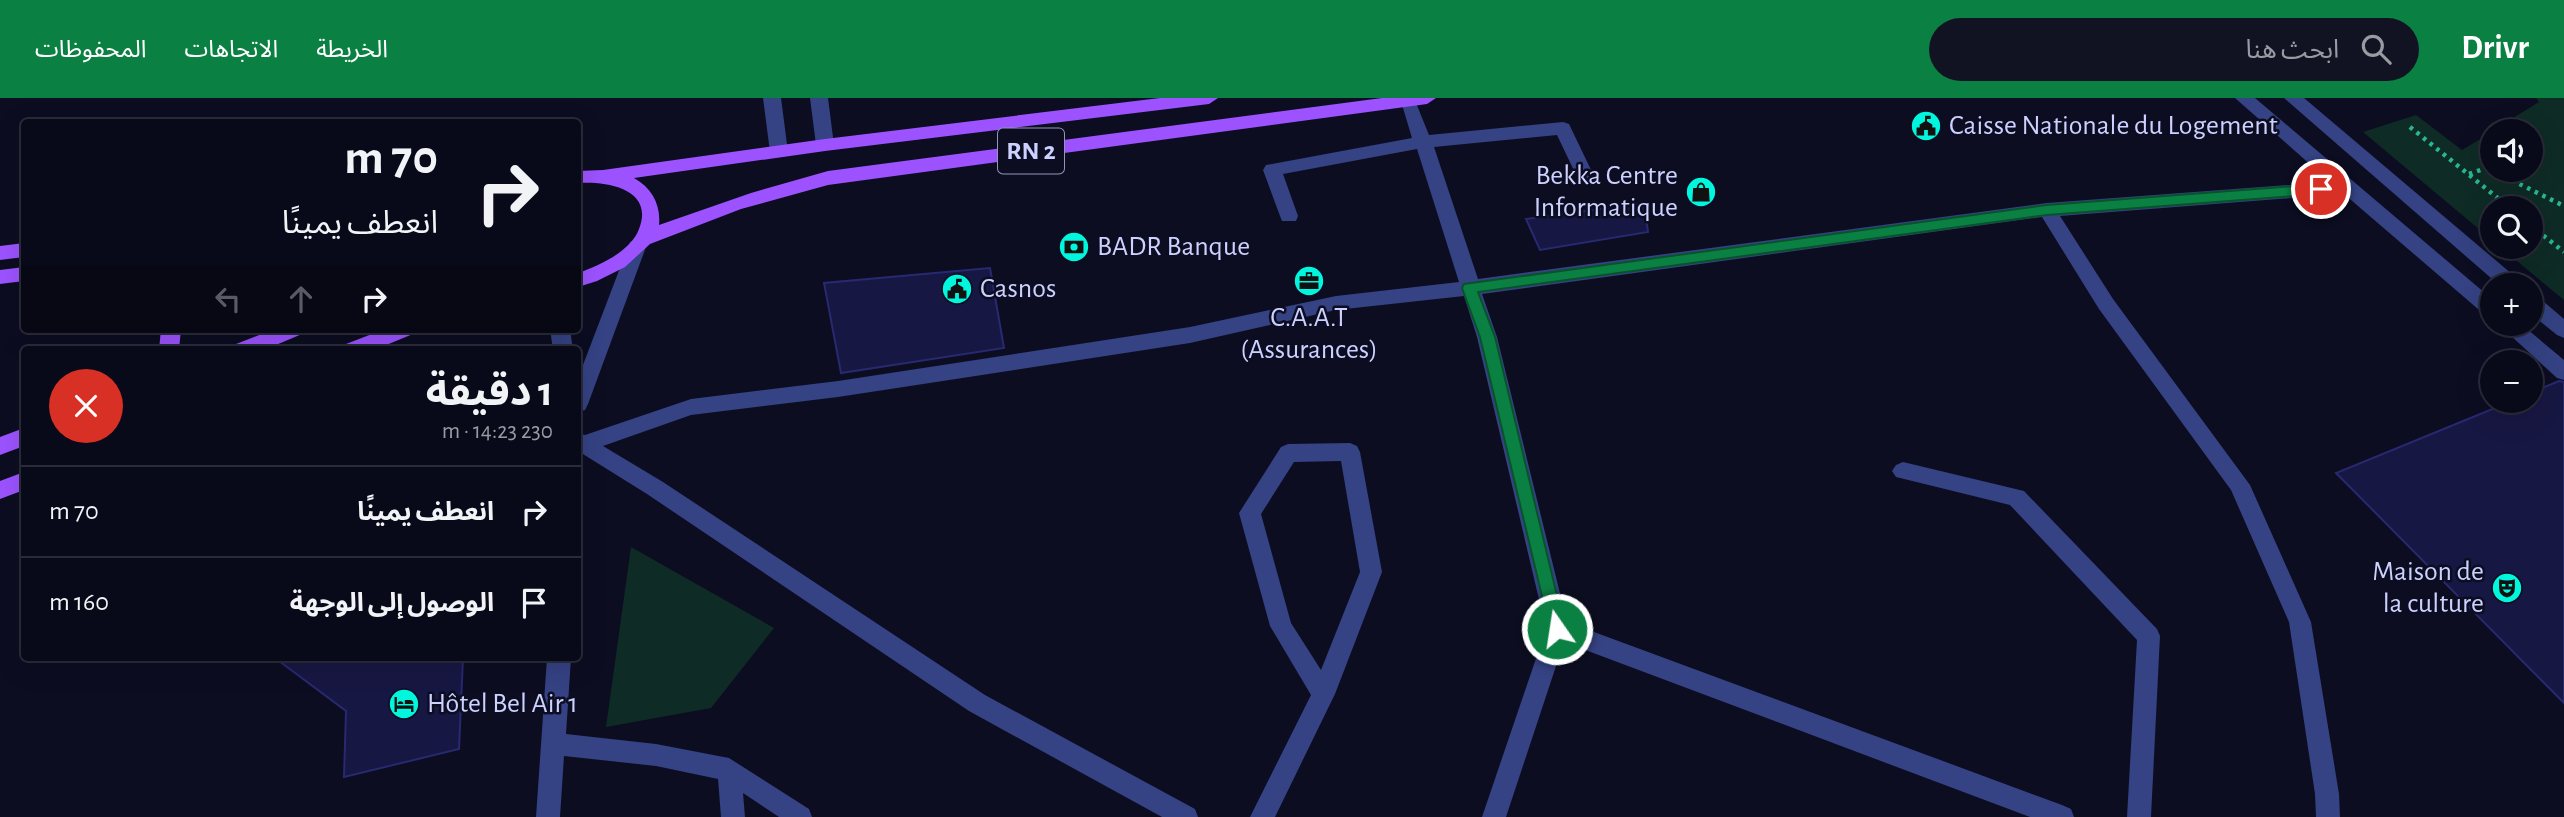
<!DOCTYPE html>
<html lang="ar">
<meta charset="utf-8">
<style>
body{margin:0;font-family:"Alegreya Sans","Noto Sans Arabic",sans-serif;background:#121322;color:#f1f3f6;direction:rtl;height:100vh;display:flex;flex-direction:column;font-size:26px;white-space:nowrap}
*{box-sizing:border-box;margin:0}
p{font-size:23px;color:#999aa2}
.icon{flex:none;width:38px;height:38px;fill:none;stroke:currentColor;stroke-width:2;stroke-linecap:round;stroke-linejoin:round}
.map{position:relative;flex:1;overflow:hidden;direction:ltr}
.details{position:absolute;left:21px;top:248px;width:560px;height:315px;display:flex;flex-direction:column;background:#090a19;border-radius:7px;box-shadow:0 7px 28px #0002,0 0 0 2px #292b38;direction:rtl}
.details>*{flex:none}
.guide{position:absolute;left:21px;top:21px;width:560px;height:214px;border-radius:7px;box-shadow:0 7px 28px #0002,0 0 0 2px #292b38;direction:rtl;background:#090a19;color:#f1f3f6;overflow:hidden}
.fabs{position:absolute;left:2480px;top:21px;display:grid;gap:14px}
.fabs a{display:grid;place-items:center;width:63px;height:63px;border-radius:50%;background:#090a19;box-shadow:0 7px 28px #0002,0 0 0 2px #292b38;font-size:35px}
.pin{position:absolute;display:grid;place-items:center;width:60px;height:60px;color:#fff;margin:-30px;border:4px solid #fff;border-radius:50%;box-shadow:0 2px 7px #0007}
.me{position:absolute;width:77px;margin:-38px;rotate:347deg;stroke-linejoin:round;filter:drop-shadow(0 0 5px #0008)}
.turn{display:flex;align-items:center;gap:24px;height:147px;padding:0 28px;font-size:32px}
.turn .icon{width:91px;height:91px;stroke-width:2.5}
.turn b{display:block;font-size:49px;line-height:60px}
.lanes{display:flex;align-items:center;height:66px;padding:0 28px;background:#0003;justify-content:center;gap:35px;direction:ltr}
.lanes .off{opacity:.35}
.round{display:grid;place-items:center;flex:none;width:74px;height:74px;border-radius:37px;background:#121322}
.overview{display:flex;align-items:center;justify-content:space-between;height:119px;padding:0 28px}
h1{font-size:42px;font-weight:700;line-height:52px}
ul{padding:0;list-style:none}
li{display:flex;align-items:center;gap:21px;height:91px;padding:0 28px;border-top:2px solid #292b38}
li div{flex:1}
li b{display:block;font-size:26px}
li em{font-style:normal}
header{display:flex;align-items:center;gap:42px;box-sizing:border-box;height:98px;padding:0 35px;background:#0b8043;color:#fff}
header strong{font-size:33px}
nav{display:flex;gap:38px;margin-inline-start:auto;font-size:24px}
.search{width:490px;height:63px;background:#121322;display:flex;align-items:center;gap:18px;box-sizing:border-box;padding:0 24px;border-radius:38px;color:#999aa2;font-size:26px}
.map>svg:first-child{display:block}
.green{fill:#0f2b25}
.building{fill:#171743;stroke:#282970;stroke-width:2}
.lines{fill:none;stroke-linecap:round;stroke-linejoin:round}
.path{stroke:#28b792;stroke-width:4.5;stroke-dasharray:3.5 5;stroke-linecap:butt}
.minor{fill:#354283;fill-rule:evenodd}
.major{fill:#9c53ff;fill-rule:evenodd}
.route{fill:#0b8043;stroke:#07532c;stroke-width:2}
.labels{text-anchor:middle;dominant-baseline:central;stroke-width:5;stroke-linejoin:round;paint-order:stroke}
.shield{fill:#0c0d21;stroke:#9296bc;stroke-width:2}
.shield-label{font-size:26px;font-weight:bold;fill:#ccd1ff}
.poi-label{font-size:28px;fill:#ccd1ff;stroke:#0c0d21;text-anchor:start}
</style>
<header>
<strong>Drivr</strong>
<div class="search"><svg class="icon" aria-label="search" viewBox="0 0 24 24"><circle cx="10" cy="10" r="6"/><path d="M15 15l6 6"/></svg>ابحث هنا</div>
<nav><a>الخريطة</a><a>الاتجاهات</a><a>المحفوظات</a></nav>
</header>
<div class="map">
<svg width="2564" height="719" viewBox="0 0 2564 719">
<rect width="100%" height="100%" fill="#0c0d21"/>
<g class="green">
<polygon points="2536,0 2564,0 2564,202 2500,149 2530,149 2530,110 2492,110 2492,142 2363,34 2416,17 2462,52 2492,34 2492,72 2530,72 2530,33 2492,33 2539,4"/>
<polygon points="631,449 774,530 711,610 606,629"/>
</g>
<g class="building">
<polygon points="1644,105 1648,134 1540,152 1526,121"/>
<polygon points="990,170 1004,250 841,275 824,185"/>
<polygon points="2559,283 2564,284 2564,605 2336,375 2512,303 2530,303 2530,295"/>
<polygon points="275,560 463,560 459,651 344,679 346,613"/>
</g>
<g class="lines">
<g class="path">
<polyline points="2410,29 2510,110"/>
<polyline points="2526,33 2530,29"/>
<polyline points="2489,71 2564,108"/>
<polyline points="2469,76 2492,68"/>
<polyline points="2530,127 2564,154"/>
</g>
<g class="minor">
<polygon points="763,0 781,0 788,54 785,58 773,58 770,54"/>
<polygon points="810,0 828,0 834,47 831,51 819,51 816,47"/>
<polygon points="1400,0 1414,0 1429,37 1563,24 1569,26 1593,76 1590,81 1578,81 1557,37 1434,49 1478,181 2047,105 2330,84 2235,0 2255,0 2492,201 2492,220 2485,217 2344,96 2060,118 2113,201 2250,387 2311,524 2339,696 2340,719 2316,719 2315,696 2289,524 2231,392 2099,211 2042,119 1482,196 1497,239 1567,524 2062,707 2071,711 2074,719 2030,719 1564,544 1506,719 1482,719 1546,531 1477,239 1464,198 1336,212 1190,245 838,299 691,317 603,348 663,384 985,597 1195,711 1198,719 1162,719 969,613 647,396 578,353 578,335 585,337 691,301 838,283 1190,229 1336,198 1459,184 1417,51 1283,76 1298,118 1296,123 1282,123 1280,118 1263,72 1266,67 1272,66 1412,40"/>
<polygon points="2284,0 2304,0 2519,182 2521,187 2499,187"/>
<polygon points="637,142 644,144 646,149 588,306 585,312 578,314 578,280 628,149 630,144"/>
<polygon points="2530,196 2537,198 2564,221 2564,240 2557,237 2530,215"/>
<polygon points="2498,226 2521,226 2564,262 2564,282 2557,280"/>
<polygon points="550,231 570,231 573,252 553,252"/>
<path d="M1350,345L1357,348L1360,354L1382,474L1335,596L1275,719H1250L1311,597L1270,528L1239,415L1281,349L1288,346ZM1341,363L1360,474L1321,572L1291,525L1261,416L1294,364Z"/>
<polygon points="1903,364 2024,393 2157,531 2160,538 2151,719 2127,719 2137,542 2010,407 1896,379 1892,373 1896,367"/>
<polygon points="547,560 571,560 566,636 656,646 729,660 809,711 812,719 779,719 743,695 745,719 721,719 718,681 656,668 564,658 560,719 536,719"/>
</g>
<g class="major">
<path d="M1160,0H1218L1209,6L825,53L634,80C652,90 661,107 659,127L751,95L828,73L1382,0H1436L1427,6L828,87L741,111L650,146L625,169L597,183L578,189V175C599,168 631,153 639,131C655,90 605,83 578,85V73L603,72L825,41Z"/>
<polygon points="24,145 24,159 0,162 0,148"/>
<polygon points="24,169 24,183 0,186 0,172"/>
<polygon points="161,231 181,231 179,252 159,252"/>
<polygon points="275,231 305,231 302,236 264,252 233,252 236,246"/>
<polygon points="385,231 416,231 413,236 374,252 343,252 346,246"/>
<polygon points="24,330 24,348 0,357 0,339"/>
<polygon points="24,374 24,392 0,401 0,383"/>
</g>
</g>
<polygon class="route" points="2321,86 2328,91 2321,96 2047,117 1478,194 1495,239 1565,531 1563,536 1557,538 1551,536 1480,239 1462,190 1464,186 2047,107"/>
<defs>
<g id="civic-disc" transform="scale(1.575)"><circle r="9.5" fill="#00f7de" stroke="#0c0d21"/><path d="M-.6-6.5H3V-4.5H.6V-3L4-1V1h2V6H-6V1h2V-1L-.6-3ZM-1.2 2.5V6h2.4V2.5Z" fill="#111"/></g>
<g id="shop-disc" transform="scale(1.575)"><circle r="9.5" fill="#00f7de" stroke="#0c0d21"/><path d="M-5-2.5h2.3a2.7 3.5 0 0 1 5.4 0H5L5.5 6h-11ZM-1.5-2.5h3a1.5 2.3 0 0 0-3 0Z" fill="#111"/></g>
<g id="bank-disc" transform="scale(1.575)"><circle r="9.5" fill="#00f7de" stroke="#0c0d21"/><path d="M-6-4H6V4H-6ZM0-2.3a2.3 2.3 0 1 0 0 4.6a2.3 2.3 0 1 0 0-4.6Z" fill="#111"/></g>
<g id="office-disc" transform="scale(1.575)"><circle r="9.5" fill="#00f7de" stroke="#0c0d21"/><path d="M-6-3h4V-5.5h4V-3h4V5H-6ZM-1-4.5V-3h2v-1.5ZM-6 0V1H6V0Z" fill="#111"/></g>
<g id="theatre-disc" transform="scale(1.575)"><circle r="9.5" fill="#00f7de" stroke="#0c0d21"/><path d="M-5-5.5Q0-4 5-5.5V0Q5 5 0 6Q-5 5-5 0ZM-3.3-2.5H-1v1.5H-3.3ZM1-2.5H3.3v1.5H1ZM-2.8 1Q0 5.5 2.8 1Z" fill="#111"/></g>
<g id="hotel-disc" transform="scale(1.575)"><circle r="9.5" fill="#00f7de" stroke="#0c0d21"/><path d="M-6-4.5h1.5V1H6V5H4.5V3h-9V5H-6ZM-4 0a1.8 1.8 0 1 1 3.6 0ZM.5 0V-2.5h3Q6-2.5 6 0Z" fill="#111"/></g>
</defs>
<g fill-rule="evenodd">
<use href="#civic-disc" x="1926" y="28"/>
<use href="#shop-disc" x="1701" y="94"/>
<use href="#bank-disc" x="1074" y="149"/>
<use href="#office-disc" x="1309" y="183"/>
<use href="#civic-disc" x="957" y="191"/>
<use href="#theatre-disc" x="2507" y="490"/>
<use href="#hotel-disc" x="404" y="606"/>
</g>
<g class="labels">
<rect class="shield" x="998" y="30.5" width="66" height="45" rx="5"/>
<g class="shield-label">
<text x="1031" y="53">RN 2</text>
</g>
<g class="poi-label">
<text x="1949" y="28">Caisse Nationale du Logement</text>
<text x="1678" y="78" text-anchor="end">Bekka Centre<tspan x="1678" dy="32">Informatique</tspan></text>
<text x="1097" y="149">BADR Banque</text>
<text x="980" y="191">Casnos</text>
<text x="1309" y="220" text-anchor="middle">C.A.A.T<tspan x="1309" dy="32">(Assurances)</tspan></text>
<text x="2484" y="474" text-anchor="end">Maison de<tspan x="2484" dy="32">la culture</tspan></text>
<text x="427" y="606">Hôtel Bel Air 1</text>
</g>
</g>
</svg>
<div class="fabs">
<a><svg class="icon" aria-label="sound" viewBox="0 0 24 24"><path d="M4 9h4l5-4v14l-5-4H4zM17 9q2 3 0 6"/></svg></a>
<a><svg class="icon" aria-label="search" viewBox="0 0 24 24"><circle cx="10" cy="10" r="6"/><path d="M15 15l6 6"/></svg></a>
<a>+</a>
<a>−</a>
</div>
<div class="pin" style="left:2321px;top:91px;background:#d93025"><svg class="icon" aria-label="arrive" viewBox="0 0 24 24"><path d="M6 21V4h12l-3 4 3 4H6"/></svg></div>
<svg class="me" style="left:1557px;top:531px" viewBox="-20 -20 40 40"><circle r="17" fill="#0b8043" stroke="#fff" stroke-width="3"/><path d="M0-11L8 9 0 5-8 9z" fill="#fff"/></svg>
<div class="guide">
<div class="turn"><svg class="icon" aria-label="right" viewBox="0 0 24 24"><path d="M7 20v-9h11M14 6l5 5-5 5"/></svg><div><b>70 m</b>انعطف يمينًا</div></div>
<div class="lanes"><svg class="icon off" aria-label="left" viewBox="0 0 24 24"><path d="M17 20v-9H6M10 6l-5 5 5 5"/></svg><svg class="icon off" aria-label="ahead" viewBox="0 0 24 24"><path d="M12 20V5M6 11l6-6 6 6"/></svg><svg class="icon" aria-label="right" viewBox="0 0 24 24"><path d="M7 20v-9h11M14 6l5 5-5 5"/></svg></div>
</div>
<section class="details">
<div class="overview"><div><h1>1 دقيقة</h1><p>230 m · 14:23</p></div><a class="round" style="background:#d93025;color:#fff"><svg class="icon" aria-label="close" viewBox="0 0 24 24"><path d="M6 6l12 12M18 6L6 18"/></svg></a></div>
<ul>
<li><svg class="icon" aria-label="right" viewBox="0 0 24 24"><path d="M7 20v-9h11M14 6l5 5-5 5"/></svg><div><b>انعطف يمينًا</b></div><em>70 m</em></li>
<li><svg class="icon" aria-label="arrive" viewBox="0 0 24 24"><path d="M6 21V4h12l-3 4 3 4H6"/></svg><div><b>الوصول إلى الوجهة</b></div><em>160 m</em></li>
</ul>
</section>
</div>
